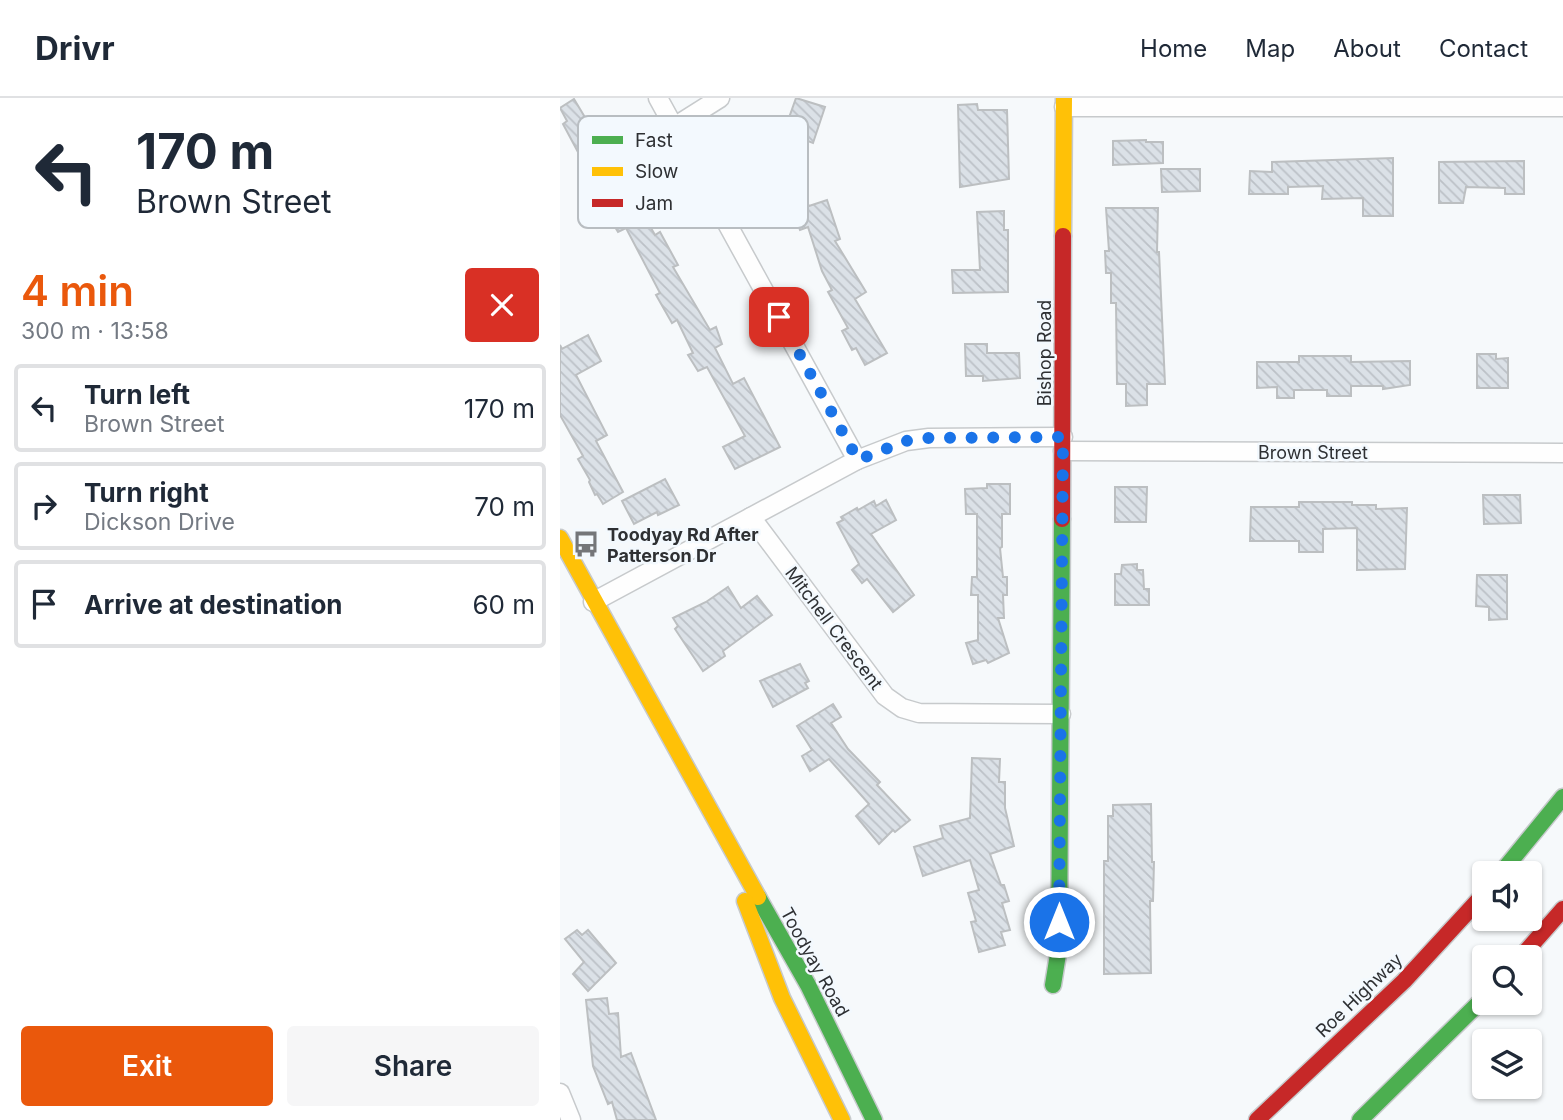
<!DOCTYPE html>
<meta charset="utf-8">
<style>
body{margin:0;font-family:Inter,sans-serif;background:#f6f6f7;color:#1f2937;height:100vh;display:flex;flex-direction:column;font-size:26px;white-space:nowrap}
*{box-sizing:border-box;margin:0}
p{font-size:23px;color:#747a83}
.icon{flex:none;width:38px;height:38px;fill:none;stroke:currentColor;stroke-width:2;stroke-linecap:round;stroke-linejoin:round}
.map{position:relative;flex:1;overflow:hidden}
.side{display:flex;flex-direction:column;background:#fff;width:560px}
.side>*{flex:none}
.guide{background:#fff;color:#1f2937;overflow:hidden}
.tools{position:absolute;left:912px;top:763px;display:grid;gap:14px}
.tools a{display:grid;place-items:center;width:70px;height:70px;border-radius:7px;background:#fff;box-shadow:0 2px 5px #0004;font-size:35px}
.pin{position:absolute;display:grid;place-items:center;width:60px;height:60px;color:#fff;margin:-30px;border-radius:14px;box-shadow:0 4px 10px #0006}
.me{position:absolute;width:77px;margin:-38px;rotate:0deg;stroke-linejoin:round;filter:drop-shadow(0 0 5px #0008)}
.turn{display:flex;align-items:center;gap:24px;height:147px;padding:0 21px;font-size:32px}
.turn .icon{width:91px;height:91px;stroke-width:2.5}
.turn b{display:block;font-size:49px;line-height:60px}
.round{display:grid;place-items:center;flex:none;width:74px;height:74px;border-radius:7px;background:#f6f6f7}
.overview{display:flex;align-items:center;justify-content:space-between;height:119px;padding:0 21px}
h1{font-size:42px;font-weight:600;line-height:52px;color:#ea580c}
.primary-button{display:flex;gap:14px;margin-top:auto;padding:14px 21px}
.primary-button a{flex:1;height:80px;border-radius:7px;background:#ea580c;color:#fff;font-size:28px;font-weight:600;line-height:80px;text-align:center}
.primary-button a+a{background:#f6f6f7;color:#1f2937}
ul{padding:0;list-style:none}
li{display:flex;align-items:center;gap:21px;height:88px;margin:0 14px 10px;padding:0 7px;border:4px solid #e0e1e3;border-radius:7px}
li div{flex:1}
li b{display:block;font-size:26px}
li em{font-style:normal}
header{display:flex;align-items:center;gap:42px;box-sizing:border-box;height:98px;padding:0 35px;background:#fff;border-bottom:2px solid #e0e1e3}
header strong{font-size:33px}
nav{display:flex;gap:38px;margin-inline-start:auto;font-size:24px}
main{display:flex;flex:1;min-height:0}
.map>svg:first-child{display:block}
.building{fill:url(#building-back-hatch);stroke:#bcbfc1;stroke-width:2}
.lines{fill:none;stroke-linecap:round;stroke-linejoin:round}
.street-casing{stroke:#c7cacc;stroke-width:21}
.fast-casing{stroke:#c7cacc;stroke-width:19}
.slow-casing{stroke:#c7cacc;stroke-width:19}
.jam-casing{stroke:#c7cacc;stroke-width:19}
.street{stroke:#fefefe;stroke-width:18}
.fast{stroke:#4caf50;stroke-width:16}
.slow{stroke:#ffc107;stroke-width:16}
.jam{stroke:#c62828;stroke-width:16}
.route{stroke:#1a73e8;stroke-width:12;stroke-dasharray:0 21.6}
.labels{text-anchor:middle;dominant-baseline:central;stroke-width:5;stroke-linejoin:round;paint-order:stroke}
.street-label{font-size:18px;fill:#2e3033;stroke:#f3f9fe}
.poi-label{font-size:18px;font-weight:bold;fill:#2e3033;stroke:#f3f9fe;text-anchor:start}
.key{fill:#f3f9fe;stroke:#b8bdc1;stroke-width:2}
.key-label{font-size:19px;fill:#2e3033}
</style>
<header>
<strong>Drivr</strong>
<nav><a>Home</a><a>Map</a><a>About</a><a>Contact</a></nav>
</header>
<main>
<section class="side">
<div class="guide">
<div class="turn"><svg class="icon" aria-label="left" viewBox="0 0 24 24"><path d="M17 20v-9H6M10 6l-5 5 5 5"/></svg><div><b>170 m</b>Brown Street</div></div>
</div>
<div class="overview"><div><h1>4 min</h1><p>300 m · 13:58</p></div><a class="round" style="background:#d93025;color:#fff"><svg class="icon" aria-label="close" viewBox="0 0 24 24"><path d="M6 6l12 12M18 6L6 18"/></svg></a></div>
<ul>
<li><svg class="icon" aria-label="left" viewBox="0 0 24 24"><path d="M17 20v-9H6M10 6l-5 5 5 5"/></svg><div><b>Turn left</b><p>Brown Street</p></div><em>170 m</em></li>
<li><svg class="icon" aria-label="right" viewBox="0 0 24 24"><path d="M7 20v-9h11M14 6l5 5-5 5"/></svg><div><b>Turn right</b><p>Dickson Drive</p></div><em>70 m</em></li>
<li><svg class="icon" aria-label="arrive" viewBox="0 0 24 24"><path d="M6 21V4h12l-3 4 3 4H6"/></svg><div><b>Arrive at destination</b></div><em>60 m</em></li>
</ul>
<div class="primary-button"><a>Exit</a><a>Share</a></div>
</section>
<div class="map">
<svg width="1003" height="1022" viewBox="0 0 1003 1022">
<defs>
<pattern id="building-back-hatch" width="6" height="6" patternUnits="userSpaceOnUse" patternTransform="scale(1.75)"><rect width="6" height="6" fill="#dbe1e7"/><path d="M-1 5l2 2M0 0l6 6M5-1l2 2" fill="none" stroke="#bcc1c7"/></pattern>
</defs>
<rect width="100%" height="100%" fill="#f6f9fb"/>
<g class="building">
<polygon points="236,0 265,9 253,45 224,34"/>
<polygon points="14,1 41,46 44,45 52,60 55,59 72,89 76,87 84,104 78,107 95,137 100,134 118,167 113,169 150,232 156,229 162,246 155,250 173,286 184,280 220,349 175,371 163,349 185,338 147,269 138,273 128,257 133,255 117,222 112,225 96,197 100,195 66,130 58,134 49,119 54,116 38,85 30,89 22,74 27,71 3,26 7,23 0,10"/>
<polygon points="417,6 418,12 447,12 449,81 400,89 398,7"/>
<polygon points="586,42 586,44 603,44 603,65 553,67 553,43"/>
<polygon points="215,53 249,108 267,102 280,141 275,143 306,194 295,201 327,255 305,267 296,250 292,252 282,233 288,230 268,194 272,192 262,173 248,129 240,132 229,102 216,109 201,83 203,81 194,65"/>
<polygon points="833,60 833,118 803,118 803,100 762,101 763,88 728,89 728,96 689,96 690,73 712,74 712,64"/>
<polygon points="964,63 964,96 945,96 945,90 906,89 903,105 879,105 879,64"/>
<polygon points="601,71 640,71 640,93 602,94"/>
<polygon points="546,110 598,110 597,154 599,154 605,286 587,286 587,307 566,308 566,286 557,286 556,205 551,205 551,175 546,175 545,153 549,153"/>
<polygon points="444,113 444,132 448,132 448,194 393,195 392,172 420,172 417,114"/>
<polygon points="28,237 41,263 16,277 47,337 36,343 63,394 43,406 37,396 35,397 29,384 30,382 18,361 23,358 0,317 0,247 2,251"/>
<polygon points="405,246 427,246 427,255 459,255 460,280 423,283 423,278 406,278"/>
<polygon points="917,256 936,256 936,261 948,260 948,290 917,290"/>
<polygon points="739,258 791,258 791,264 850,263 850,287 823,291 823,288 791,288 791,298 767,298 767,292 734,292 734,300 717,300 717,289 697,290 697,264 739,264"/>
<polygon points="105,381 119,407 98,417 97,414 74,426 62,403"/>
<polygon points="427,386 450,386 450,416 442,416 442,449 440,450 443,479 447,479 447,497 443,497 444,520 438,520 449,555 428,565 426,562 413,566 406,545 418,542 418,497 411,497 412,479 417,479 417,416 406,416 405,391 427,390"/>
<polygon points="555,389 587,389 586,424 555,424"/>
<polygon points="923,397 960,397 961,425 924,426"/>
<polygon points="326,402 336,422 311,436 354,497 333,514 307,481 302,485 292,472 299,466 277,425 283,422 281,419 297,410 298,412 314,403 316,408"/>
<polygon points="739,404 792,404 792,407 816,407 816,411 847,410 845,471 797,472 797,430 763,431 763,454 739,454 739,443 690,443 691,409 739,409"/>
<polygon points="577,466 577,472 583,472 584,491 589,491 589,507 555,507 555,476 561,476 562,467"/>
<polygon points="917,477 947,477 947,521 929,522 929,509 916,508"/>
<polygon points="168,489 181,510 197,498 212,517 163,553 165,558 143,573 115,531 118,528 113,520 146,504"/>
<polygon points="240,566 249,583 245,585 248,590 213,609 200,583"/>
<polygon points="273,606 281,619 271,625 288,651 320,684 317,687 350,722 335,734 333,732 319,746 296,718 309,706 269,661 250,673 242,658 252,652 237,628"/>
<polygon points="412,660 440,661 439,684 445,684 445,710 454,748 430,756 441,787 444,787 449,803 442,805 450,832 441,834 445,847 419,854 411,824 416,823 408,795 419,792 410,762 363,778 354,749 383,740 380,728 410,720"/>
<polygon points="591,706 592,764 594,764 593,803 590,803 591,875 544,876 544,763 548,763 548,718 553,718 553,707"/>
<polygon points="17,832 22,837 28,832 56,865 28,893 13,876 24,864 5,841"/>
<polygon points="47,900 49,916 58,915 61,959 71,955 96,1022 57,1022 52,1004 48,1006 33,968 26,902"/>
</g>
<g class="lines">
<g class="street-casing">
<g id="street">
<polyline points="98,0 297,362"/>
<polyline points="504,9 1003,9"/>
<polyline points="114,29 160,0"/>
<polyline points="503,353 1003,355"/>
<polyline points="191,419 325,598 342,610 359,615 501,616"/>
<polyline points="33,504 297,362 346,343 369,340 503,339"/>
<polyline points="0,995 11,1022"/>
</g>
</g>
<g class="fast-casing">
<g id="fast">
<polyline points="941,775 1003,699"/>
<polyline points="198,799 248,887 314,1022"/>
<polyline points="493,887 499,850 502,421"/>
<polyline points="800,1022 924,900"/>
</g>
</g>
<g class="slow-casing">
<g id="slow">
<polyline points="503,138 504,0"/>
<polyline points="0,440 198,799"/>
<polyline points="185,803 222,900 282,1022"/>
</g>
</g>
<g class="jam-casing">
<g id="jam">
<polyline points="502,421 503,138"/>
<polyline points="961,859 1003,811"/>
<polyline points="697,1022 844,883 924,796"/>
</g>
</g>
<use href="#street" class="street"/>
<use href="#fast" class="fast"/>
<use href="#slow" class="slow"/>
<use href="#jam" class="jam"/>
</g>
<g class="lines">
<polyline class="route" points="219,219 298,362 346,343 369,340 503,339 499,824"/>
</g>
<defs>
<g id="bus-bare" transform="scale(2.1)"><path d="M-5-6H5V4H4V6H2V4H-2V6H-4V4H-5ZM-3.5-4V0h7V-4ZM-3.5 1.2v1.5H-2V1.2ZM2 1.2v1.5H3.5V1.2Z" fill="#747679" stroke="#f3f9fe" stroke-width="2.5" paint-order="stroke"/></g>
</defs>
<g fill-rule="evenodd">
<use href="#bus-bare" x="26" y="446"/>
</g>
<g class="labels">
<g class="street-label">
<text transform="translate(484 255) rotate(-90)">Bishop Road</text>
<text x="753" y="354">Brown Street</text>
<text transform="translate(274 530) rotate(53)">Mitchell Crescent</text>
<text transform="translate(255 864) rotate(61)">Toodyay Road</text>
<text transform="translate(799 897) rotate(-44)">Roe Highway</text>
</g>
<g class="poi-label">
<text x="47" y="436">Toodyay Rd After<tspan x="47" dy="21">Patterson Dr</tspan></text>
</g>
</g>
<rect x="18" y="18" width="230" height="112" rx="10" class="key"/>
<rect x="32" y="38" width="31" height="8" fill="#4caf50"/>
<rect x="32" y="69" width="31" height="9" fill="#ffc107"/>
<rect x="32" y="101" width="31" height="8" fill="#c62828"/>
<g class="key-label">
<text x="75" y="49">Fast</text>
<text x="75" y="80">Slow</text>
<text x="75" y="112">Jam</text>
</g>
</svg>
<div class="tools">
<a><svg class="icon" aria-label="sound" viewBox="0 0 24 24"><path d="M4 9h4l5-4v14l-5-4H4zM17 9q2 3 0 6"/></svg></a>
<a><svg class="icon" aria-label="search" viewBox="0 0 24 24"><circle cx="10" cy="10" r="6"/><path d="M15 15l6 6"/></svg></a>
<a><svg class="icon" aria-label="layers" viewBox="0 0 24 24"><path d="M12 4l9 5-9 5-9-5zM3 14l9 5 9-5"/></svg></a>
</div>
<div class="pin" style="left:219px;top:219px;background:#d93025"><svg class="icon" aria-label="arrive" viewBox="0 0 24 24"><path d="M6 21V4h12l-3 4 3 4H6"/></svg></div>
<svg class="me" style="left:499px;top:824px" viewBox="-20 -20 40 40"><circle r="17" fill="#1a73e8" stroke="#fff" stroke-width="3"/><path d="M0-11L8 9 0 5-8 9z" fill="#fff"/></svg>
</div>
</main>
